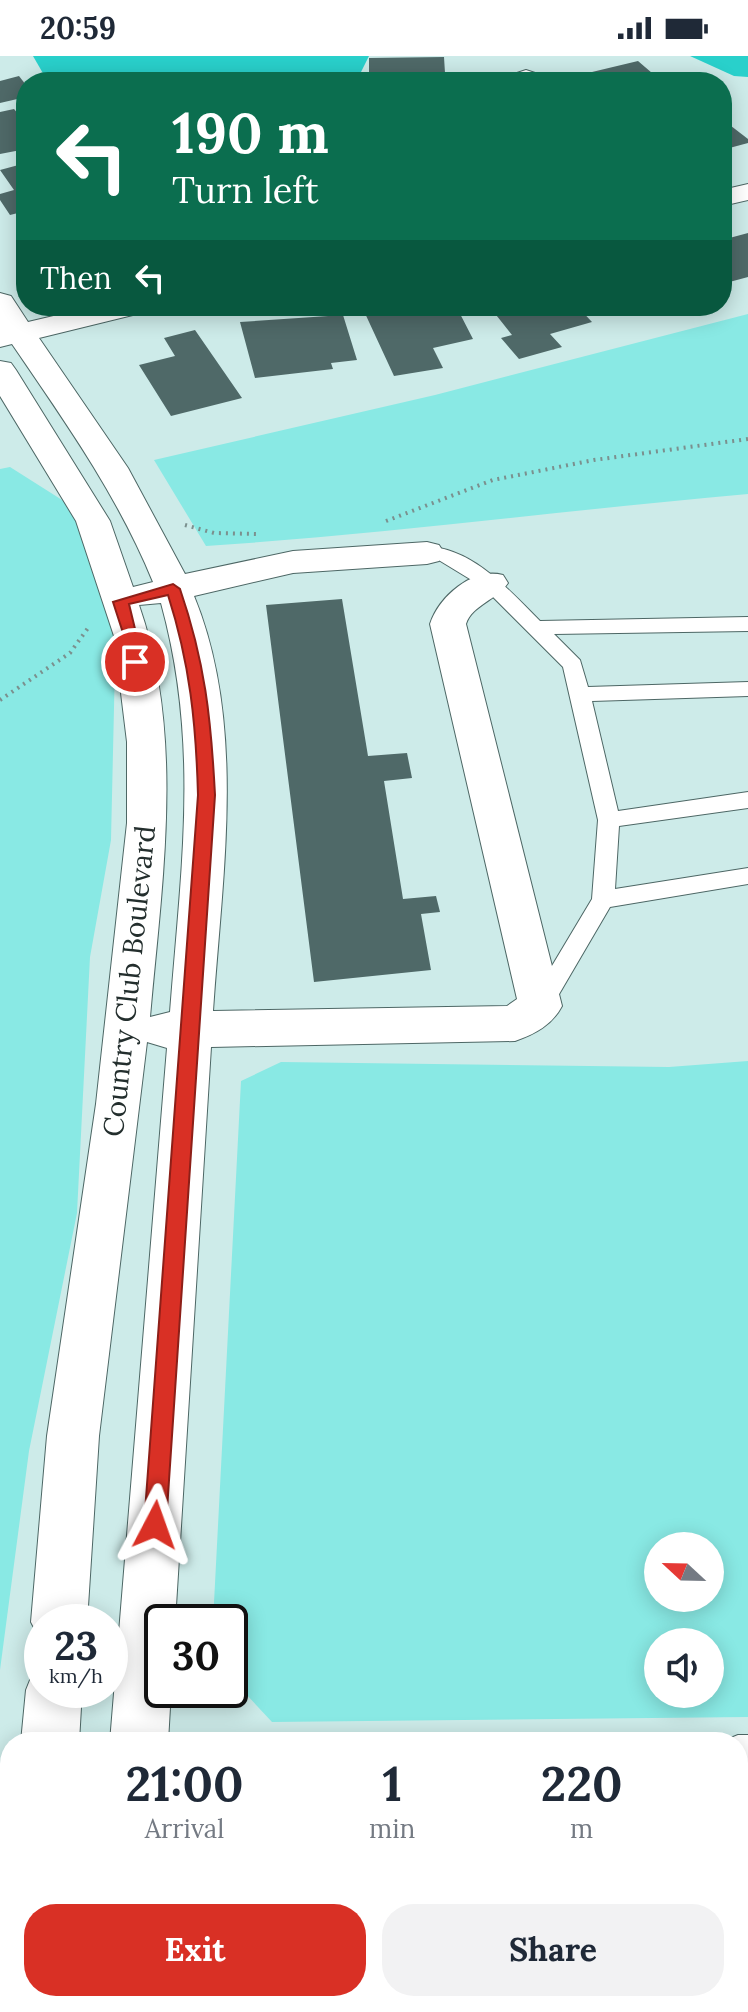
<!DOCTYPE html>
<style>
body{margin:0;font-family:Lora,serif;background:#f2f2f3;color:#1f2937;height:100vh;display:flex;flex-direction:column;font-size:30px;white-space:nowrap}
*{box-sizing:border-box;margin:0}
p{font-size:26px;color:#747a83}
.icon{flex:none;width:44px;height:44px;fill:none;stroke:currentColor;stroke-width:2;stroke-linecap:round;stroke-linejoin:round}
.map{position:relative;flex:1;overflow:hidden}
.sheet{position:absolute;left:0px;top:1676px;width:748px;height:280px;display:flex;flex-direction:column;background:#fff;border-radius:32px 32px 0 0;box-shadow:0 4px 20px #0003}
.sheet>*{flex:none}
.top-card{position:absolute;left:16px;top:16px;width:716px;height:244px;border-radius:32px;box-shadow:0 4px 20px #0003;background:#0b6e4f;color:#fff;overflow:hidden}
.needle{width:52px;rotate:292deg}
.fabs{position:absolute;left:644px;top:1476px;display:grid;gap:16px}
.fabs a{display:grid;place-items:center;width:80px;height:80px;border-radius:50%;background:#fff;box-shadow:0 4px 20px #0003;font-size:40px}
.speed{position:absolute;left:24px;top:1548px;display:flex;gap:16px;font-size:40px;font-weight:700;text-align:center}
.speed>*{display:grid;place-content:center;width:104px;height:104px;border-radius:50%;background:#fff;box-shadow:0 4px 20px #0003;line-height:1}
.speed small{font-size:20px;font-weight:400}
.speed .limit{border:4px solid #111;border-radius:12px;background:#fff;color:#111}
.pin{position:absolute;display:grid;place-items:center;width:68px;height:68px;color:#fff;margin:-34px;border:4px solid #fff;border-radius:50%;box-shadow:0 2px 8px #0007}
.me{position:absolute;width:88px;margin:-44px;rotate:4deg;stroke-linejoin:round;filter:drop-shadow(0 0 6px #0008)}
.turn{display:flex;align-items:center;gap:28px;height:168px;padding:0 24px;font-size:36px}
.turn .icon{width:104px;height:104px;stroke-width:2.5}
.turn b{display:block;font-size:56px;line-height:68px}
.then{display:flex;align-items:center;height:76px;padding:0 24px;background:#0003;gap:16px;font-size:30px}
.eta{display:flex;justify-content:space-evenly;align-items:center;height:136px;text-align:center}
.eta b{font-size:48px;font-weight:700;line-height:56px}
.action{display:flex;gap:16px;margin-top:auto;padding:16px 24px}
.action a{flex:1;height:92px;border-radius:32px;background:#d93025;color:#fff;font-size:32px;font-weight:700;line-height:92px;text-align:center}
.action a+a{background:#f2f2f3;color:#1f2937}
.status{display:flex;justify-content:space-between;align-items:center;height:56px;padding:0 40px;background:#fff;direction:ltr}
.status svg{height:22px;fill:currentColor}
.map>svg:first-child{display:block}
.green{fill:#89e9e4;fill-rule:evenodd}
.water{fill:#29d0cb}
.building{fill:#4f6968}
.lines{fill:none;stroke-linecap:round;stroke-linejoin:round}
.lane-casing{stroke:#4d6765;stroke-width:2}
.street-casing{stroke:#4d6765;stroke-width:2}
.path{stroke:#7b908e;stroke-width:4;stroke-dasharray:2 5;stroke-linecap:butt}
.lane{fill:#fff;fill-rule:evenodd}
.street{fill:#fff;fill-rule:evenodd}
.route{fill:#d93025;stroke:#8d1f18;stroke-width:2}
.labels{text-anchor:middle;dominant-baseline:central;stroke-width:8;stroke-linejoin:round;paint-order:stroke}
.street-label{font-size:28px;fill:#232e2d;stroke:#fff}
</style>
<div class="status"><b>20:59</b><svg viewBox="0 0 49 12"><path d="M0 12V9h3v3zM5 12V6h3v6zM10 12V3h3v9zM15 12V0h3v12zM26 1h20v11H26zM47 4h2v5h-2z"/></svg></div>
<div class="map">
<svg width="748" height="1956" viewBox="0 0 748 1956">
<rect width="100%" height="100%" fill="#cdebe9"/>
<g class="green">
<path d="M748,258V438C567,454 387,478 206,490L154,404L435,339Z"/>
<polygon points="10,411 70,449 109,521 115,608 111,784 90,901 77,1157 29,1395 0,1614 0,413"/>
<path d="M748,1005V1661L272,1666L230,1621V1566H213L241,1025L281,1006L669,1011ZM658,1490H710V1542H658ZM658,1586H710V1638H658Z"/>
</g>
<g class="water">
<polygon points="33,0 369,0 356,26 48,26"/>
<polygon points="690,0 748,0 748,21 734,20"/>
</g>
<g class="building">
<polygon points="444,1 445,17 434,17 434,26 369,26 369,2"/>
<polygon points="638,5 659,23 681,18 690,26 604,26 592,16"/>
<polygon points="19,20 26,29 26,41 0,47 0,25"/>
<polygon points="14,53 26,67 26,93 0,98 0,56"/>
<polygon points="722,63 748,83 748,87 722,94"/>
<polygon points="26,107 26,155 10,159 0,144 0,138 14,134 0,114"/>
<polygon points="748,177 748,221 722,228 722,184"/>
<polygon points="384,250 406,250 409,255 456,250 473,283 433,292 443,312 394,320 363,253"/>
<polygon points="489,250 577,250 592,266 550,278 562,291 519,303 501,282 512,279"/>
<polygon points="626,250 669,250 669,251 636,260"/>
<polygon points="343,259 357,304 331,307 333,313 255,322 240,266"/>
<polygon points="195,274 242,342 171,360 139,309 175,300 164,282"/>
<polygon points="342,543 368,700 407,697 412,722 384,725 403,843 436,840 440,856 421,858 431,914 314,926 266,549"/>
</g>
<g class="lines">
<g class="lane-casing">
<path id="lane" d="M427,491C472,491 511,536 540,565L748,561V575L554,578L580,604L588,631L748,626V640L592,645L618,755L748,736V752L619,770L615,833L748,812V828L610,851L548,957H532L528,950L592,843L598,764L563,611L483,531L437,503L420,501L417,497Z"/>
</g>
<g class="street-casing">
<g id="street">
<polygon points="526,14 535,17 543,26 516,26 513,22 517,17"/>
<polygon points="748,128 748,144 722,150 722,134"/>
<path d="M0,237L11,240L28,266L96,250H149L145,256L39,282L128,412L185,518L293,495L427,486L439,489L444,497L439,505L427,508L293,517L194,540C247,669 222,820 213,955L507,950L517,943L430,568C439,541 472,511 503,519L508,527C497,544 472,549 466,568L562,950C552,969 535,978 515,985L211,991L175,1566H162V1634H171L168,1686H110L167,992L147,986L99,1380L87,1566H42V1587L31,1566L47,1380L96,1048L127,767V686L114,580L76,465L0,340V305L11,307L16,314L110,465L133,531L153,526C118,440 64,364 12,288L0,291ZM161,547C200,688 181,813 170,956L150,961C162,825 185,681 139,549Z"/>
<polygon points="42,1611 42,1634 82,1634 79,1686 21,1686 26,1634 34,1614"/>
<polygon points="738,1679 748,1679 748,1737 738,1737 738,1686 721,1686"/>
<rect x="738" y="1791" width="10" height="60"/>
<polygon points="10,1941 10,1946 70,1946 70,1956 8,1956"/>
<rect x="98" y="1946" width="62" height="10"/>
</g>
</g>
<g class="path">
<polyline points="386,465 493,424 594,404 748,383"/>
<polyline points="185,469 214,477 257,478"/>
<polyline points="0,644 70,597 88,572"/>
</g>
<use href="#lane" class="lane"/>
<use href="#street" class="street"/>
</g>
<path class="route" d="M173,528L180,533C205,606 211,662 215,739L166,1469L163,1477L155,1480L147,1477L144,1469L198,739C196,667 190,608 168,539L129,548L143,606L135,612L128,606L124,580L113,546Z"/>
<g class="labels">
<g class="street-label">
<text transform="translate(129 925) rotate(-84)">Country Club Boulevard</text>
</g>
</g>
</svg>
<div class="fabs">
<a><svg class="needle" viewBox="-14 -14 28 28"><path d="M0-13l5 13h-10z" fill="#e53935"/><path d="M0 13l5-13h-10z" fill="#747a83"/></svg></a>
<a><svg class="icon" aria-label="sound" viewBox="0 0 24 24"><path d="M4 9h4l5-4v14l-5-4H4zM17 9q2 3 0 6"/></svg></a>
</div>
<div class="speed"><div>23<small>km/h</small></div><div class="limit">30</div></div>
<div class="pin" style="left:135px;top:606px;background:#d93025"><svg class="icon" aria-label="arrive" viewBox="0 0 24 24"><path d="M6 21V4h12l-3 4 3 4H6"/></svg></div>
<svg class="me" style="left:155px;top:1469px" viewBox="-20 -20 40 40"><path d="M0-17L14 15 0 8-14 15z" fill="#d93025" stroke="#fff" stroke-width="4"/></svg>
<div class="top-card">
<div class="turn"><svg class="icon" aria-label="left" viewBox="0 0 24 24"><path d="M17 20v-9H6M10 6l-5 5 5 5"/></svg><div><b>190 m</b>Turn left</div></div>
<div class="then">Then<svg class="icon" aria-label="left" viewBox="0 0 24 24"><path d="M17 20v-9H6M10 6l-5 5 5 5"/></svg></div>
</div>
<section class="sheet">
<div class="eta">
<div><b>21:00</b><p>Arrival</p></div>
<div><b>1</b><p>min</p></div>
<div><b>220</b><p>m</p></div>
</div>
<div class="action"><a>Exit</a><a>Share</a></div>
</section>
</div>
